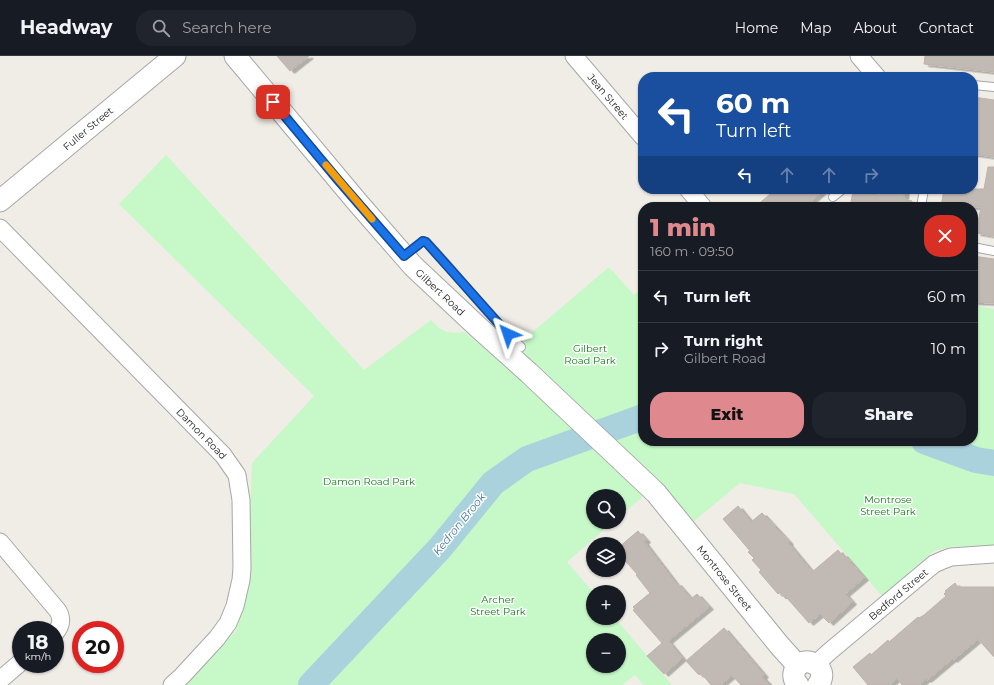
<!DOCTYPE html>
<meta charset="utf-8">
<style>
body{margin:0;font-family:Montserrat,sans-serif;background:#20242c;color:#f1f3f6;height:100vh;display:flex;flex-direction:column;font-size:15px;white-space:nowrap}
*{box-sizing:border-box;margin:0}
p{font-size:13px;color:#9ea1a6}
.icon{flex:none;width:22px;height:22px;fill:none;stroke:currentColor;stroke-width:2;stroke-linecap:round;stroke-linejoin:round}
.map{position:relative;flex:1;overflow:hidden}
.side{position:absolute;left:638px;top:146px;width:340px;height:244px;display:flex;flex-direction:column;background:#171b24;border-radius:16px;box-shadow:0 1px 3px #0004}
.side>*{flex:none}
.hud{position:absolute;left:638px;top:16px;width:340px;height:122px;border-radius:16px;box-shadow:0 1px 3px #0004;background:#1a4fa0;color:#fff;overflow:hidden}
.controls{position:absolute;left:586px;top:433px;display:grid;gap:8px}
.controls a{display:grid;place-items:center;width:40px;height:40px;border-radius:50%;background:#171b24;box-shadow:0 1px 3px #0004;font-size:20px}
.speed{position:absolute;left:12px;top:565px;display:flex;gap:8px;font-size:20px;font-weight:700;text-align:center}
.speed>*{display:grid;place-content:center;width:52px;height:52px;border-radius:50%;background:#171b24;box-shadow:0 1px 3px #0004;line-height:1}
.speed small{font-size:10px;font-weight:400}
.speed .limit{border:6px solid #d22;background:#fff;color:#111}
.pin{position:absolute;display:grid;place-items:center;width:34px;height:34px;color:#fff;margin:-17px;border-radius:8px;box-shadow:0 2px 6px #0006}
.me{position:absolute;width:44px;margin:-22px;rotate:318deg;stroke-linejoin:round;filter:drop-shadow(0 0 3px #0008)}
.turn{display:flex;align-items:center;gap:14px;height:84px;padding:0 12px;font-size:18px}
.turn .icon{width:52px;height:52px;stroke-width:2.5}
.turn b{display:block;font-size:28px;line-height:34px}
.lanes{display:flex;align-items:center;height:38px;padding:0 12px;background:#0003;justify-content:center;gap:20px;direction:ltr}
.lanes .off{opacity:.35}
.round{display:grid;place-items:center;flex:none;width:42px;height:42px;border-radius:16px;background:#20242c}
.summary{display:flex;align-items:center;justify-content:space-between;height:68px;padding:0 12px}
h1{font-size:24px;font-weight:800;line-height:30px;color:#df898e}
.primary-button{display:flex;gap:8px;margin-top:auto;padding:8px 12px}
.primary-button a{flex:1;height:46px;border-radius:16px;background:#df898e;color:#111;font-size:16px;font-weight:800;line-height:46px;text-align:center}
.primary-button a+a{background:#20242c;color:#f1f3f6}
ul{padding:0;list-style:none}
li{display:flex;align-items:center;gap:12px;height:52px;padding:0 12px;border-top:1px solid #363941}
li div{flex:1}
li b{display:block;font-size:15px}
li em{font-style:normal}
header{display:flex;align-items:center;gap:24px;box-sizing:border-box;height:56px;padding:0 20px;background:#171b24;border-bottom:1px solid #363941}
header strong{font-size:19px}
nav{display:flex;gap:22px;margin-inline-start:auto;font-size:14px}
.search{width:280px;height:36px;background:#20242c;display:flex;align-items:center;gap:10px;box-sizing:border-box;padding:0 14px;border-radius:16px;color:#9ea1a6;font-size:15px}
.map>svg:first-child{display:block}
.park{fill:#c6f8c8;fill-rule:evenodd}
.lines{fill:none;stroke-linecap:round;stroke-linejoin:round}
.river{stroke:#a9d2dc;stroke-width:26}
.building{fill:#c1b9b3;stroke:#c1b3aa;filter:url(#shadow)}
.service-casing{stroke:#a7a7a7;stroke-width:10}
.minor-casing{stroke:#a7a7a7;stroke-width:19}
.tertiary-casing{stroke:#a7a7a7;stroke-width:23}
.service{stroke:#fff;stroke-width:8}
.minor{stroke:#fff;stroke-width:17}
.tertiary{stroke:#fff;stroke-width:21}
.route-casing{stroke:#114b97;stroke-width:10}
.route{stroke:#1a73e8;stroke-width:7}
.slow{stroke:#f59e0b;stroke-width:7}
.labels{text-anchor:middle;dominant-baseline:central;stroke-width:3;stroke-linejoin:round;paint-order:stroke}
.street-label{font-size:10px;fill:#202020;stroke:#fff}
.park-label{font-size:10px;fill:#107c15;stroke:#fff}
.water-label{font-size:11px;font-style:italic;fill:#49779d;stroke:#fff}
</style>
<header>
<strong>Headway</strong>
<div class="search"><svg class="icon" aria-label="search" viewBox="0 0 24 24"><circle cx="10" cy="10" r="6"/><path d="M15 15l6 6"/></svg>Search here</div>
<nav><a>Home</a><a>Map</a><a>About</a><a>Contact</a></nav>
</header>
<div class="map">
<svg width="994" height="629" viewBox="0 0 994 629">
<defs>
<filter id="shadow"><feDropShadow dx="4.5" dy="2.5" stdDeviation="0" flood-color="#0004"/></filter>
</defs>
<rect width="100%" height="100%" fill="#f0ede7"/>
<path class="park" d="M166,99L364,314L431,264C442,276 447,278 464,276L500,305L522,285L609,211L634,239L643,232V385H973V249L994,253V489L950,491L934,495L882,540L794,438L740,427L693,466L657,428L619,461V440H593V466H613L567,506L593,536V562H615L672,629H644L635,619L622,629H180L236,575L248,526L252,407L314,340L119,148ZM593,584H619V610H593Z"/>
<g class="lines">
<g class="river">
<polyline points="924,385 976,404 994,407"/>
<polyline points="311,629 440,492 493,427 527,403 643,361"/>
</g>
</g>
<g class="building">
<polygon points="277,0 309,0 290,15"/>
<polygon points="925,0 994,0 994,16 960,12 924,8"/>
<polygon points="973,41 994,44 994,101 973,98"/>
<polygon points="988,111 994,111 994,180 976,177 981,151 941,151 944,133 984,133"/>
<polygon points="776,133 825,133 804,151 755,151"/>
<polygon points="881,133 905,133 904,143 912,145 911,151 850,151 853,135 880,139"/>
<polygon points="973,200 994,203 994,247 973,246"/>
<polygon points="738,450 751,466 762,457 789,486 788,487 812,516 838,494 842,499 843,498 864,522 845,538 852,546 829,567 820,558 809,567 787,542 786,543 780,536 778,538 759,516 761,514 752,504 754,502 748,496 750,495 723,463"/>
<polygon points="638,475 646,484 644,486 676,528 677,527 691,543 697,538 709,551 668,585 682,602 664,618 647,600 662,587 633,554 635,553 633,551 650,537 636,519 637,518 619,498 619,491"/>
<polygon points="955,527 958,531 994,531 994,601 978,583 953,604 952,603 927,624 926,623 919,629 902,629 897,622 889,629 868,629 853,611 870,597 871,599 888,584 889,586 918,561 919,562 924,559 946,540 944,538 946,536 945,535"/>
<polygon points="724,572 764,619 762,621 770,629 741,629 732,619 720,629 711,629 701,617 699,619 686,605"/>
</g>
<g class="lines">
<g class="service-casing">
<g id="service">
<polyline points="973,29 994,31"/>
<polyline points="833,141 843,133"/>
<polyline points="921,151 924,133"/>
<polyline points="973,191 994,195"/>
<path d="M405,200L423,185L426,186C459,220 487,259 521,291"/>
</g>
</g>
<g class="minor-casing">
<g id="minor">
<path id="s1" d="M574,0L643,81"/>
<polyline points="859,0 877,21"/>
<polyline points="688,133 703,151"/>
<path id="s2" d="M0,172L223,399L237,419L241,444L242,512L241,524L235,550L228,567L217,582L182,620L172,629"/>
<path d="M0,486L58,555C63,564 61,570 55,577"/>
<path id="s3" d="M816,608L829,596L934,508L943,504L951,501L994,498"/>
<polyline points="0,624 21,606"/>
</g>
</g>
<g class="tertiary-casing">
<g id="tertiary">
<path id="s4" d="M235,0L358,147L413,210L479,272L529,317L656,437L754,558L780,590L798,610"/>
<path id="s5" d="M0,145L175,0"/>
<path d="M798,629C795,625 793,622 794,617C798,595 833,609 818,629"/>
</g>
</g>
<use href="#service" class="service"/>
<use href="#minor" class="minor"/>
<use href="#tertiary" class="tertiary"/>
</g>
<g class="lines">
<g class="route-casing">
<polyline id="route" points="273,46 338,124 404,200 423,185 426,186 508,278"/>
</g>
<use href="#route" class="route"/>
<polyline class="slow" points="326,109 372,163"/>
</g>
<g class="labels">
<g class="street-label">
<text stroke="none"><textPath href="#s1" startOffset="53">Jean Street</textPath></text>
<text stroke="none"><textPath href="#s5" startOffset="114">Fuller Street</textPath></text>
<text stroke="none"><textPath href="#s4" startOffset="313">Gilbert Road</textPath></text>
<text stroke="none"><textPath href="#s2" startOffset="288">Damon Road</textPath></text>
<text stroke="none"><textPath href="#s4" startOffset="717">Montrose Street</textPath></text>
<text stroke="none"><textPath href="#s3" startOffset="108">Bedford Street</textPath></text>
</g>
<g class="park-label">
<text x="590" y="292">Gilbert<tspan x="590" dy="12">Road Park</tspan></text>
<text x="369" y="425">Damon Road Park</text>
<text x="888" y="443">Montrose<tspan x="888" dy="12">Street Park</tspan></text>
<text x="498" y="543">Archer<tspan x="498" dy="12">Street Park</tspan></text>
</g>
<g class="water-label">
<text transform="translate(459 468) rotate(-51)">Kedron Brook</text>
</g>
</g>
</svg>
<div class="controls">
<a><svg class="icon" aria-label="search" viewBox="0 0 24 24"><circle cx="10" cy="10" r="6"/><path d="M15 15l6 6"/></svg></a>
<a><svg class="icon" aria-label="layers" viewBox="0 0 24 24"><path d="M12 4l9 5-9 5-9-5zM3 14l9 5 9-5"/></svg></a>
<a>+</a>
<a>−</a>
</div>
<div class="speed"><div>18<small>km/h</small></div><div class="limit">20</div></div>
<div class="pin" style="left:273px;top:46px;background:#d93025"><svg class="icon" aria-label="arrive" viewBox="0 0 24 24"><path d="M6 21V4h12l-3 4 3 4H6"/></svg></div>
<svg class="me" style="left:508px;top:278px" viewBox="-20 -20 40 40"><path d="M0-17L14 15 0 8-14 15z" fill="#1a73e8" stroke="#fff" stroke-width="4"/></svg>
<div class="hud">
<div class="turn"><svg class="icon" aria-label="left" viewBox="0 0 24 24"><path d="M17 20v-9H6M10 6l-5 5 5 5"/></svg><div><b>60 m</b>Turn left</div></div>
<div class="lanes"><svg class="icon" aria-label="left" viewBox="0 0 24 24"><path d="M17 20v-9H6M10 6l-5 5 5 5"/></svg><svg class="icon off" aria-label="ahead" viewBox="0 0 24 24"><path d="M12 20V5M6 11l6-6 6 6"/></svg><svg class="icon off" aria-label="ahead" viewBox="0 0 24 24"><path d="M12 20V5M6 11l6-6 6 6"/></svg><svg class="icon off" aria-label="right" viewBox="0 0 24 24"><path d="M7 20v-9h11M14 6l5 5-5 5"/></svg></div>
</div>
<section class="side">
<div class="summary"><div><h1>1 min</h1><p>160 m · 09:50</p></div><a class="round" style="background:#d93025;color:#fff"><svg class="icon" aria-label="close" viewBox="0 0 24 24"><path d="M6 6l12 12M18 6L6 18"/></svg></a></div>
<ul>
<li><svg class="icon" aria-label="left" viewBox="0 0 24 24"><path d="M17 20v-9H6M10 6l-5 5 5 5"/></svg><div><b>Turn left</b></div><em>60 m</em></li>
<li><svg class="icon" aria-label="right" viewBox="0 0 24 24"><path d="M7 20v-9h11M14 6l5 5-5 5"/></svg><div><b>Turn right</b><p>Gilbert Road</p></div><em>10 m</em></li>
</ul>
<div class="primary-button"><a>Exit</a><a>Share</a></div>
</section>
</div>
